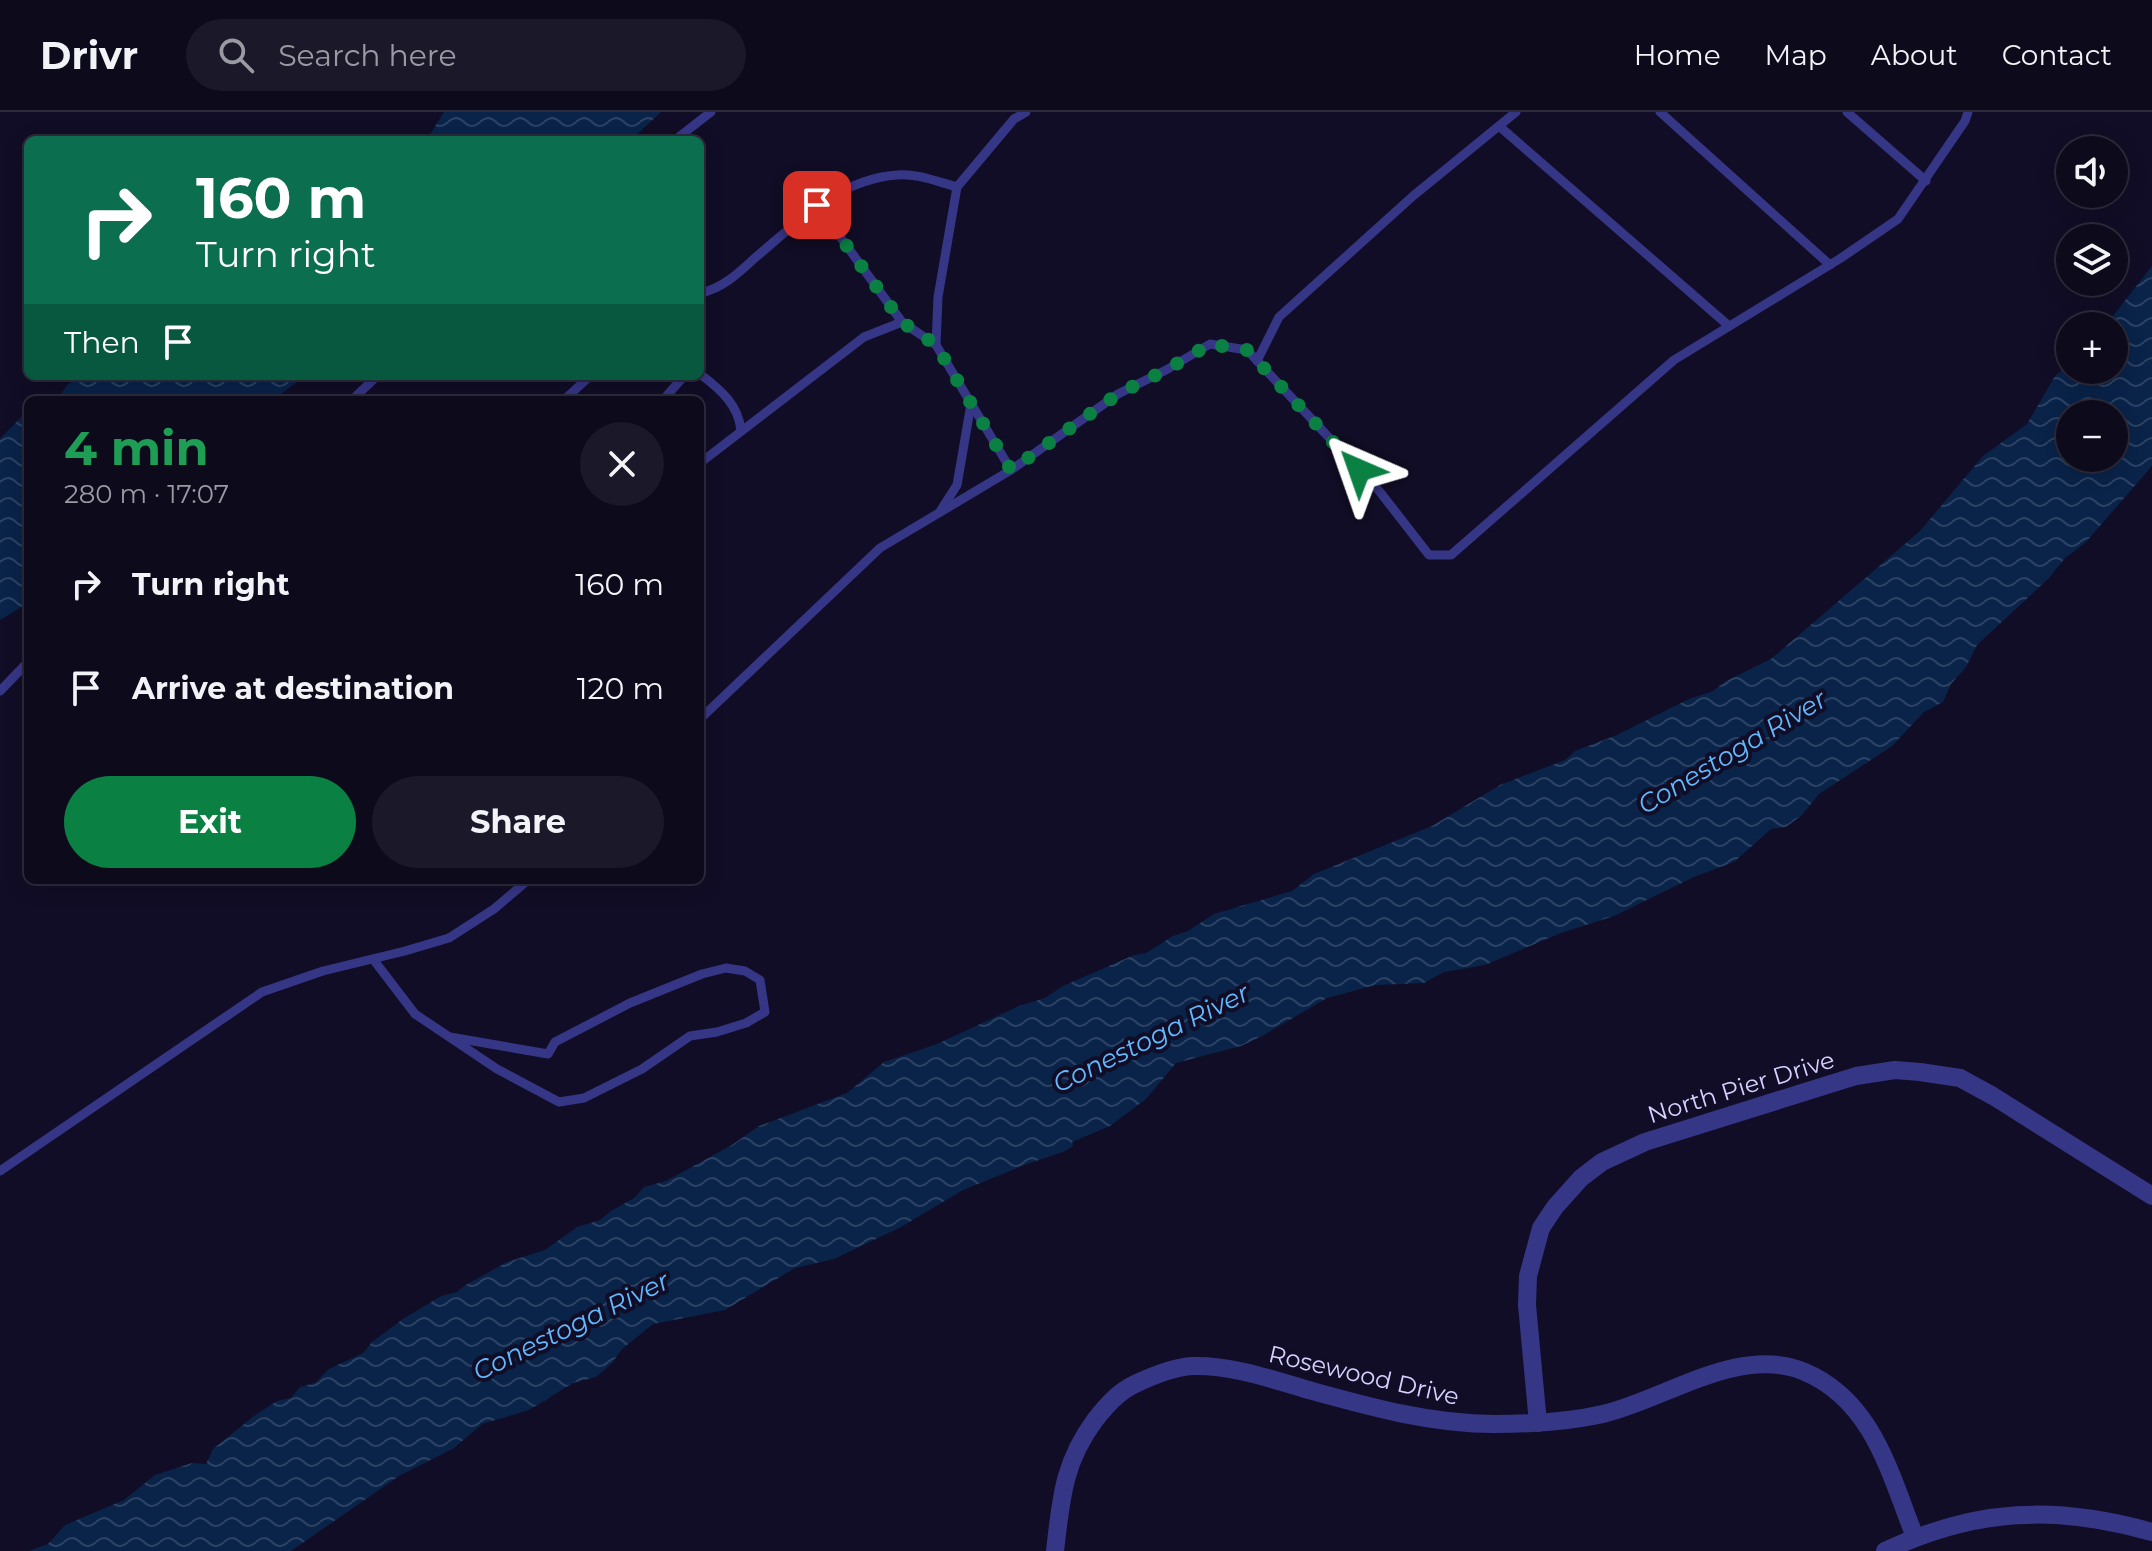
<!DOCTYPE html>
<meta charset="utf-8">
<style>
body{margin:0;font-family:Montserrat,sans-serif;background:#1b1829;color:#f1f3f6;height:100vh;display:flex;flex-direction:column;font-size:30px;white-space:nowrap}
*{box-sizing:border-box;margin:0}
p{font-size:26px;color:#9a9aa3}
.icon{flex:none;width:44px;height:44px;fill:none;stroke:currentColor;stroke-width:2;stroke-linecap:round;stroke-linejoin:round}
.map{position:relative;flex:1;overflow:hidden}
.sheet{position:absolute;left:24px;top:284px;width:680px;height:488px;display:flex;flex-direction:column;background:#0d0a1c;border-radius:12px;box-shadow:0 4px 20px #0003,0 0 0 2px #2d2b3b}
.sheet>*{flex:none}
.top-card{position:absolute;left:24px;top:24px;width:680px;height:244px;border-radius:12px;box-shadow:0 4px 20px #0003,0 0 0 2px #2d2b3b;background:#0b6e4f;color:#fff;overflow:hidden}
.buttons{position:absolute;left:2056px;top:24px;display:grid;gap:16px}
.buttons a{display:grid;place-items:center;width:72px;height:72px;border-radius:50%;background:#0d0a1c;box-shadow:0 4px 20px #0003,0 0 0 2px #2d2b3b;font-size:40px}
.pin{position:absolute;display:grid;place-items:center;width:68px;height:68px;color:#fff;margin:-34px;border-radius:16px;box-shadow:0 4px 12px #0006}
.me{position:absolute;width:88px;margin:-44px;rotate:317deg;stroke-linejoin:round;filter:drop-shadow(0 0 6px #0008)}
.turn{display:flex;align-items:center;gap:28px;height:168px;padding:0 40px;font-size:36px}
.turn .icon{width:104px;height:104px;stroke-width:2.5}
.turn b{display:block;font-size:56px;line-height:68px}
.then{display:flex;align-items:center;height:76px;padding:0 40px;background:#0003;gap:16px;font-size:30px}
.round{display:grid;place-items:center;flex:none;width:84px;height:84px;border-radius:42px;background:#1b1829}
.head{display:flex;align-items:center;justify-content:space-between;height:136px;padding:0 40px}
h1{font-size:48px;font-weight:700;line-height:60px;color:#1e9e55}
.primary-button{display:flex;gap:16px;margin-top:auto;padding:16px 40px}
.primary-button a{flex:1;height:92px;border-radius:48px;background:#0b8043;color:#fff;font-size:32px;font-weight:700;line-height:92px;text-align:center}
.primary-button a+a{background:#1b1829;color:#f1f3f6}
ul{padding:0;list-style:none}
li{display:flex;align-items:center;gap:24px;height:104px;padding:0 40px}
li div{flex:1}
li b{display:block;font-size:30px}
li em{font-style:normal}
header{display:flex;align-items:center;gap:48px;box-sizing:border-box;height:112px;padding:0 40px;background:#0d0a1c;border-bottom:2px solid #2d2b3b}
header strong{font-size:38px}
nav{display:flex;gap:44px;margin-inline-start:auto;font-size:28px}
.search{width:560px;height:72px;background:#1b1829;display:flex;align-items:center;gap:20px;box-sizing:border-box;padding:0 28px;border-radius:44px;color:#9a9aa3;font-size:30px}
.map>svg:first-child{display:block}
.water{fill:url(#water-waves);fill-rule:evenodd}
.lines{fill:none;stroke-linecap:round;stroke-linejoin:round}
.lane{stroke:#363687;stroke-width:9}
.street{stroke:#363687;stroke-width:18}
.route{stroke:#0b8043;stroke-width:14;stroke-dasharray:0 25.2}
.labels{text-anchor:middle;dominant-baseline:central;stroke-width:8;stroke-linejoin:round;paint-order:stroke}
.street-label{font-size:24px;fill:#d6d2ff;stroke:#110d26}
.water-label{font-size:26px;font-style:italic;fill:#60baff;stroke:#110d26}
</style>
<header>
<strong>Drivr</strong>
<div class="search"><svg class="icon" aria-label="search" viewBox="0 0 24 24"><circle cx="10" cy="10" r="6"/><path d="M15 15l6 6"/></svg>Search here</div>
<nav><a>Home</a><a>Map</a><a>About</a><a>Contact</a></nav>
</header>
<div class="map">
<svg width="2152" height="1439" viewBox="0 0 2152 1439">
<defs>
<pattern id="water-waves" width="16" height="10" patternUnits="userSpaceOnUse" patternTransform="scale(2)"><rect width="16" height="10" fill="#092349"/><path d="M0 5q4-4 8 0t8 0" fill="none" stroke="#2c4264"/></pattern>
</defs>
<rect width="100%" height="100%" fill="#110d26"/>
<g class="water">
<polygon points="444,0 661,0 631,28 411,28 429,24"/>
<path d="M2152,154V354L2085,431L2065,446L2049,466L1977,533L1966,555L1951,572L1943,590L1924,600L1892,634L1819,682L1802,703L1786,715L1771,717L1734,750L1694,765L1614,804L1561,821L1485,853L1444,860L1424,871L1376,873L1327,886L1262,924L1241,934L1176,951L1146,987L1110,1014L1072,1030L1073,1034L1063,1040L1027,1052L963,1078L901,1115L834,1147L795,1156L725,1198L653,1212L622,1237L612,1251L596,1265L573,1271L529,1298L482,1312L454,1336L399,1364L291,1439H29L48,1432L65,1413L124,1388L155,1363L192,1351L206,1352L213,1337L254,1304L277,1289L291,1286L300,1275L315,1271L329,1257L363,1241L372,1230L403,1207L441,1184L457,1180L464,1174L507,1150L545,1138L577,1115L600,1108L611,1099L634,1086L644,1075L666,1069L732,1033L759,1014L847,981L884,950L937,932L1019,894L1045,886L1063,874L1134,843L1146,841L1173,824L1188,819L1214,802L1292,779L1314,762L1432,714L1500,673L1565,648L1575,639L1617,623L1689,587L1713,579L1726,569L1771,547L1920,419L1983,344L2027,312L2055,264L2070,251V258H2114V214H2105ZM2070,302H2114V346H2070Z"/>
<polygon points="80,264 305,264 273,288 57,288 67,273"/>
<polygon points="28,302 28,491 0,508 0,327 22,304"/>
</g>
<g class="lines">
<g class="lane">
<polyline points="1660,0 1830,153"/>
<polyline points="1847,0 1926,69"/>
<polyline points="1499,14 1729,214"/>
<polyline points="675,28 711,0"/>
<polyline points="817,93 902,210 936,233 1011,358"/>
<path d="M700,181C722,177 740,160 756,145C798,110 839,67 897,63C917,61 938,70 957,75"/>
<polyline points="936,233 938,185 957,75 1014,7 1026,0"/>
<polyline points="1257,249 1279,205 1413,84 1516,0"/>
<path d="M700,262C720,277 739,293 741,319"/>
<polyline points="352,288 377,264"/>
<polyline points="564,288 590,264"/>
<polyline points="663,288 684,264"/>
<polyline points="700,351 864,225 902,210"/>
<polyline points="941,398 957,373 971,292"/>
<polyline points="0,579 28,550"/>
<polyline points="700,607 880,436 1011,358 1118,282 1166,258 1210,232 1247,238 1380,380 1429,443 1451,443 1674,248 1841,146 1898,107 1965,9 1968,0"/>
<polyline points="373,847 415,902 497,957 559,990 584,986 642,957 690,924 717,920 746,911 765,900 760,868 745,859 726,856 702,862 630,891 555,930 548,942 450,925"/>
<polyline points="0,1059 262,880 323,859 405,839 449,826 494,797 528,768"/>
</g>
<g class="street">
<polyline points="1538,1311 1527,1193 1528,1164 1541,1116 1555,1095 1581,1066 1602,1050 1645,1030 1856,964 1895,958 1920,960 1960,966 1993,984 2152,1084"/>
<path d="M1055,1439C1061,1388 1063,1351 1095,1308C1106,1294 1118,1280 1135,1272C1152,1264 1173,1255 1192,1254C1231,1253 1268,1266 1305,1277C1367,1294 1429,1312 1494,1312C1530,1312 1568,1310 1603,1302C1666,1287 1740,1232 1805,1260C1873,1289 1890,1362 1915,1425"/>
<path d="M1885,1439C1976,1396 2056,1393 2152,1420"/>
</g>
</g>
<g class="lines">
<polyline class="route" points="817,93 902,210 936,233 1011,358 1118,282 1166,258 1210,232 1247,238 1359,358"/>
</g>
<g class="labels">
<g class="street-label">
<text transform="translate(1741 975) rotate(-17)">North Pier Drive</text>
<text transform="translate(1364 1263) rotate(13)">Rosewood Drive</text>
</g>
<g class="water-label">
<text transform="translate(1732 640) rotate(-31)">Conestoga River</text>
<text transform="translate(1151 926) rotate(-26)">Conestoga River</text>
<text transform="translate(571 1214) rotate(-26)">Conestoga River</text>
</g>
</g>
</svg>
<div class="buttons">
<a><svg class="icon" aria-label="sound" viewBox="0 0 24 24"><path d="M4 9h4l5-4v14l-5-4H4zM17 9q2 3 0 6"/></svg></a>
<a><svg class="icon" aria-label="layers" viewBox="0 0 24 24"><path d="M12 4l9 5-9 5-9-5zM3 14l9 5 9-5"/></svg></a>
<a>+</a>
<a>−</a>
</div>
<div class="pin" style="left:817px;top:93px;background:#d93025"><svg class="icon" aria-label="arrive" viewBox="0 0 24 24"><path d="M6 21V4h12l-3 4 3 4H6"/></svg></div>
<svg class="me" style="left:1359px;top:358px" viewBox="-20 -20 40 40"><path d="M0-17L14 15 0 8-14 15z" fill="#0b8043" stroke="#fff" stroke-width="4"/></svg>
<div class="top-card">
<div class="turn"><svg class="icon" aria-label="right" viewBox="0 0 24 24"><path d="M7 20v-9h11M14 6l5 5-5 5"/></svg><div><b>160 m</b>Turn right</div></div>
<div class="then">Then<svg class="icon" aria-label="arrive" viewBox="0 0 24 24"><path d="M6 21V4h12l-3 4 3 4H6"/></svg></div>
</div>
<section class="sheet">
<div class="head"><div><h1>4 min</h1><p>280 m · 17:07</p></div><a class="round"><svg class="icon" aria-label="close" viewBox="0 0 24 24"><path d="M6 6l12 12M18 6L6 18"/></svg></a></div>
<ul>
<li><svg class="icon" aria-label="right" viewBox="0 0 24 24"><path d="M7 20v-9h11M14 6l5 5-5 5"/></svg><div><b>Turn right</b></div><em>160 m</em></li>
<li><svg class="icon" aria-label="arrive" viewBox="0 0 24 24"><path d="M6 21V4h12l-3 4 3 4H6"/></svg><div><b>Arrive at destination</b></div><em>120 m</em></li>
</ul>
<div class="primary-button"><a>Exit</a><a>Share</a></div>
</section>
</div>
